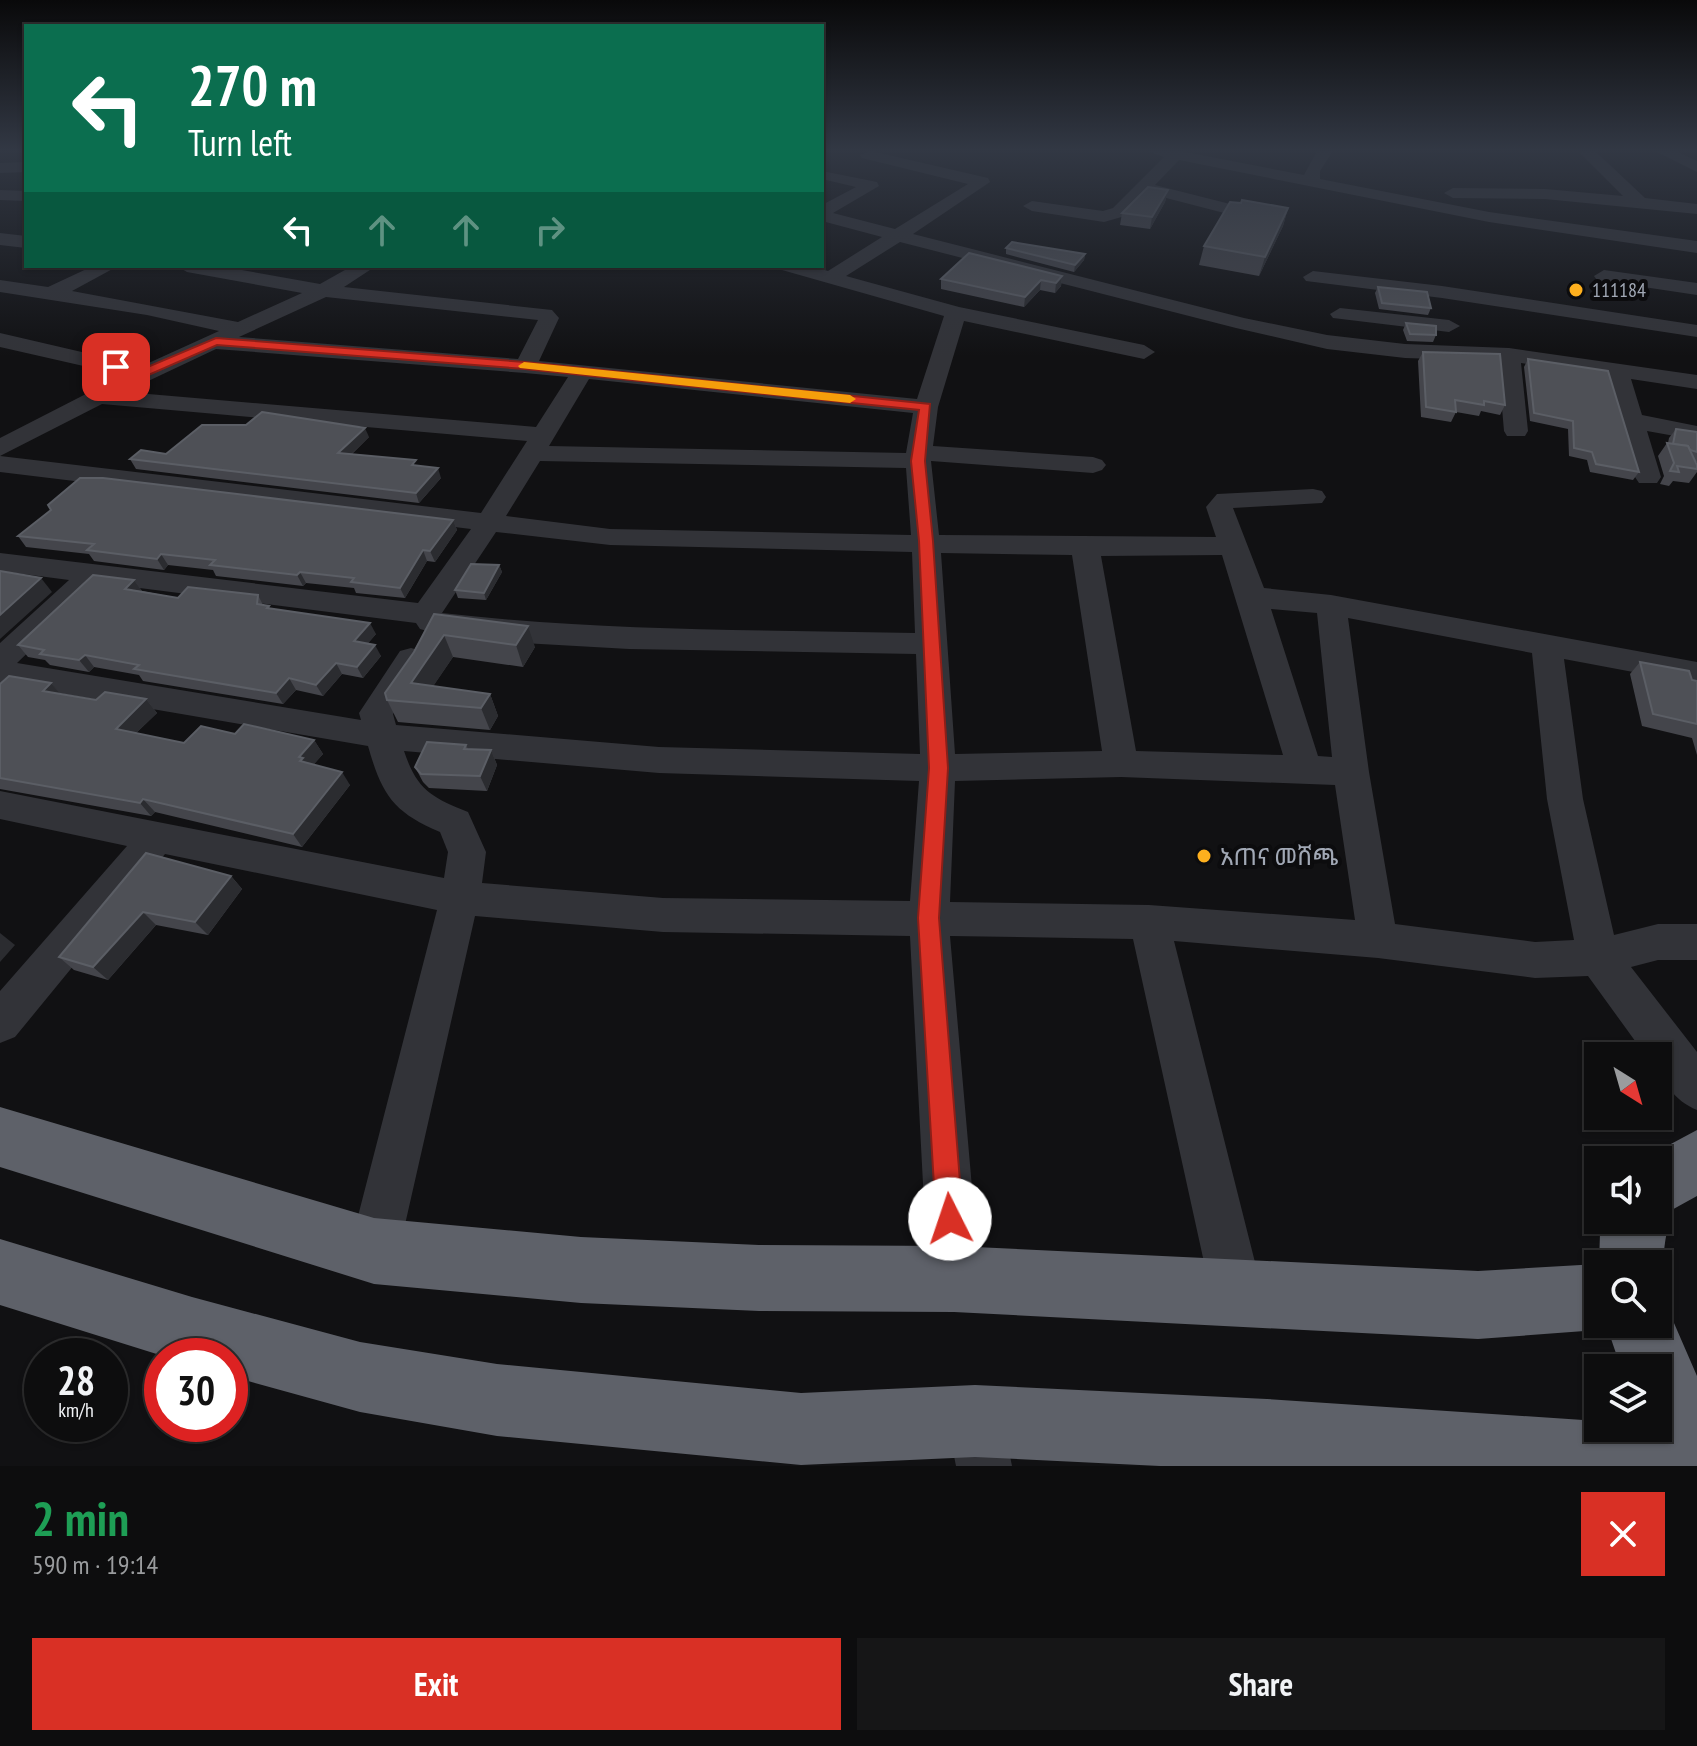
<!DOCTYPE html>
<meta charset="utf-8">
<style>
body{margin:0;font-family:"PT Sans Narrow","Noto Sans Ethiopic",sans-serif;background:#161617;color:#f1f3f6;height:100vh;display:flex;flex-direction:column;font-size:30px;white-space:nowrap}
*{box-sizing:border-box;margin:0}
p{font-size:26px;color:#9a9c9e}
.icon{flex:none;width:44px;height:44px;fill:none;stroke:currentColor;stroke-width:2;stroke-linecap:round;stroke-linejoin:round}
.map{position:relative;height:1466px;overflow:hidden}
.details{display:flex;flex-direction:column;background:#0d0d0e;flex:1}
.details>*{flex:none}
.top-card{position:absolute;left:24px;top:24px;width:800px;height:244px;border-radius:0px;box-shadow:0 2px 6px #0004,0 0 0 2px #2d2d2e;background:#0b6e4f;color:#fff;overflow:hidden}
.needle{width:52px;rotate:143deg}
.tools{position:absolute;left:1584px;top:1042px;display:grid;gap:16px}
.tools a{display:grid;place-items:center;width:88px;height:88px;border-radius:0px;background:#0d0d0e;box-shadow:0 2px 6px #0004,0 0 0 2px #2d2d2e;font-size:40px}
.speed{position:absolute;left:24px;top:1338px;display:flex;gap:16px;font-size:40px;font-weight:700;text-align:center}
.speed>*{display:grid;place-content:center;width:104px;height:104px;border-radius:50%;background:#0d0d0e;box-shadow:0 2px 6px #0004,0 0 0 2px #2d2d2e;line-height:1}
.speed small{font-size:20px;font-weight:400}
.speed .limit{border:12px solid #d22;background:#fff;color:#111}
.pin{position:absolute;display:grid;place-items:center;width:68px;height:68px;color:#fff;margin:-34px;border-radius:16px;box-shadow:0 4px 12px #0006}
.me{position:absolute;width:88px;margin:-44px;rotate:356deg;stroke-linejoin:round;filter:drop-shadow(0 0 6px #0008)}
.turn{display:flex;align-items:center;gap:28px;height:168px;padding:0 32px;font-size:36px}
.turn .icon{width:104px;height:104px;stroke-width:2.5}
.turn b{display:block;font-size:56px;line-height:68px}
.lanes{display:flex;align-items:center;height:76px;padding:0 32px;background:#0003;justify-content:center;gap:40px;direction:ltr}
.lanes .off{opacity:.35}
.round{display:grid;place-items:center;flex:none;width:84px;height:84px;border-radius:0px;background:#161617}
.summary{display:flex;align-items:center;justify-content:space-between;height:136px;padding:0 32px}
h1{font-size:48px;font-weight:700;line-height:60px;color:#1e9e55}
.cta{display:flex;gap:16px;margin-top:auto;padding:16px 32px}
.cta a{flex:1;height:92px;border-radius:0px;background:#d93025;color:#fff;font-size:32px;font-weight:700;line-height:92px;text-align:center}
.cta a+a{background:#161617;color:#f1f3f6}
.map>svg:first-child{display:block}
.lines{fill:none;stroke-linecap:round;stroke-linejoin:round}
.minor{fill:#323338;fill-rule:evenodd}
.highway{fill:#5e6169;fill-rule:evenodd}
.wall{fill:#44454b}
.shaded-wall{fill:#2b2c30}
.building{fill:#4e5056;stroke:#5b5e65;stroke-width:2}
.route{fill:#d93025;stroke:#8d1f18;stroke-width:2}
.slow{fill:#f59e0b}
.poi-dot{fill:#feb01e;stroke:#0c0c0e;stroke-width:3}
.labels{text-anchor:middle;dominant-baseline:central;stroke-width:8;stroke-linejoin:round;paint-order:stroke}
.far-poi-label{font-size:20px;fill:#a1a8b5;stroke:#0c0c0e;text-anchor:start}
.poi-label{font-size:24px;fill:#a1a8b5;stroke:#0c0c0e;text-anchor:start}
</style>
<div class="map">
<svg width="1697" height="1466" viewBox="0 0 1697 1466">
<rect width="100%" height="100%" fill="#111113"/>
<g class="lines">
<g class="minor">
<path d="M871,151L988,178L990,182L913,234L1244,318L1327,335L1405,344L1509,348L1697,375V389L1631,379L1642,415L1697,426V440L1647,431L1661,477L1657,483H1639L1635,477L1608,376L1521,363L1528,431L1525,436H1507L1504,431L1498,361L1405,358L1327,349L1236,328L900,242L846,276L959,307L1144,345L1155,352L1144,359L964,321L938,407L933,446L1093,457L1102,460L1106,465L1102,470L1093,473L931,461L939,535L1216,537L1206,507L1217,494L1313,489L1322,491L1326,497L1322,503L1233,508L1264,588L1331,595L1697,662V684L1564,659L1583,799L1614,935L1658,924H1697V960H1658L1631,967L1697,1052V1110C1675,1101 1658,1080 1658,1056H1646L1588,976L1535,978L1378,958L1174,941L1263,1294L1255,1312L1237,1320L1219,1312L1211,1294L1133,939L950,936L980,1279L972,1297L954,1305L936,1297L928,1279L910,936L663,932L475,916L399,1251L392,1269L374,1276L356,1269L349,1251L437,910L165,854L15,1037L0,1043V991L127,846L0,819V791L444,878L448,852L440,832C393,812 382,795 368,746L0,683V643L69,580L0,571V553L418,603L471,529L0,472V456L481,513L527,441L102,404L0,456V438L123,375L0,347V333L142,366L219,331L147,315L0,292V280L48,287L93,266H118L72,291L238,322L302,293L187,272L177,266H219L320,284L352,266H376L344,287L552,310L559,318L539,361L917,399L944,316L782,270L779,266H811L828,271L882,237L822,221V205L856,187L822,179V171L877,182L879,186L833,213L895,229L968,184L862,158L860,155ZM326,297L538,320L518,359L239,337ZM216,349L525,373L568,377L536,427L125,392ZM589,379L913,413L906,453L549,446ZM540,461L906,468L911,535L610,529L506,516ZM496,532L610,545L912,552L915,633C757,630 599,631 442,613ZM941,553L1072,555L1102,751L955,754ZM1222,555L1283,755L1136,751L1101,556ZM100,583L416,623L420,629L431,632L523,643L629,649L916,654L920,754L659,747L396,725L393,714L427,659L422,651L411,648L400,651L359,713L361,720L17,663ZM1271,609L1317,613L1332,757L1318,756ZM1348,618L1532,653L1547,799L1574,940L1535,942L1395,924L1369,772ZM404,751L659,773L919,781L910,901L663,898L482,883L486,852L468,812C431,797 417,790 404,751ZM1121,777L1335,785L1355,920L1149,905L950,902L955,781Z"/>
<polygon points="1148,151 1180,151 1304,175 1317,151 1333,151 1320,171 1320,179 1489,212 1697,241 1697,253 1489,222 1179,160 1155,185 1234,205 1237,209 1234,213 1228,214 1147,193 1125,216 1104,222 1032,211 1023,206 1032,201 1103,211 1113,208 1164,157"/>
<polygon points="1595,151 1645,198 1697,204 1697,214 1545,199 1453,198 1444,193 1453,188 1545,189 1623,196 1579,152"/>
<polygon points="1655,151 1676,151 1697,161 1697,172"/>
<polygon points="26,162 26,172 0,173 0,163"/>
<polygon points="0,190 26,191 26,201 0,200"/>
<polygon points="0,233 26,236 26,248 0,245"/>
<polygon points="1604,270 1697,283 1697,295 1597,280 1594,276"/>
<polygon points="1313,271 1442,286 1697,325 1697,337 1442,298 1306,281 1303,277"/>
<polygon points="1340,308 1449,320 1460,326 1449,332 1333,318 1330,314"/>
<polygon points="975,1393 995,1401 1003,1421 1012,1466 956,1466 947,1421 955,1401"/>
</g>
<g class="highway">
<polygon points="0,1107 374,1218 581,1237 759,1245 954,1246 1478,1271 1598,1264 1598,1324 1658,1324 1658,1297 1664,1300 1697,1376 1697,1466 1160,1466 975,1457 801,1465 497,1436 360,1412 230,1376 230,1356 163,1356 0,1305 0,1239 192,1297 360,1342 497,1364 801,1393 975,1385 1267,1399 1598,1421 1598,1428 1658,1428 1658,1368 1621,1368 1607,1327 1598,1330 1478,1339 954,1312 759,1311 581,1303 374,1284 0,1167"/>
<path d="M1697,1130V1196L1668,1212L1671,1220C1662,1240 1666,1260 1658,1280V1264H1599L1600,1233L1605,1220H1658V1160H1641Z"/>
</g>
</g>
<g class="wall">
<polygon points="1168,190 1165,202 1150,229 1120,225 1122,213"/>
<polygon points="1288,208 1283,226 1259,276 1199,265 1204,246"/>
<polygon points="1006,248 1085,254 1084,260 1074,272 1006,254"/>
<polygon points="1062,276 1061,286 1055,293 1040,290 1024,307 941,289 941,279"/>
<polygon points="1378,287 1431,308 1428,315 1379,309 1375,293"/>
<polygon points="1406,323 1436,335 1433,342 1407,341 1403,330"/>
<polygon points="1423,352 1505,405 1500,415 1481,411 1479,416 1456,412 1451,422 1421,417 1418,361"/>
<polygon points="1528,359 1639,472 1633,480 1590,472 1587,460 1569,456 1568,429 1530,421 1524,367"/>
<polygon points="1676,429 1697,432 1697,462 1695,462 1697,465 1697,472 1689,483 1673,481 1669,486 1660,484 1664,476 1658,456 1667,443 1668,443 1669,438"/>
<polygon points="369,437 351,455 418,466 441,478 419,503 136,469 130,459 166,454"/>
<polygon points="453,520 457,530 435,562 427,561 405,598 356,593 354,588 306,583 303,586 216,576 213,570 168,565 164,570 94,561 89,554 26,547 18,536"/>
<polygon points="499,565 502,572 486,600 458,598 455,590"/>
<polygon points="134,580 142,591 178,598 258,595 263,605 269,606 270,608 376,634 368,643 381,656 363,678 342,674 323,696 296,690 283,704 143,681 139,675 94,667 89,672 50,665 45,660 28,657 18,645"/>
<polygon points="434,614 535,647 523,667 453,657 433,686 490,694 498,716 490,730 398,722 387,700"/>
<polygon points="1640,662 1697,681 1697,755 1692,738 1642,726 1630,674"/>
<polygon points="51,683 60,694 96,700 146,699 157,713 136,733 184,743 235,734 314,740 323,754 313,765 350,785 302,847 155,812 151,816 0,789 0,684"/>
<polygon points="466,745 468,749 491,750 497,765 487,791 429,788 423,782 415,767"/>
<polygon points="146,853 231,876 242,889 208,935 156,925 108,980 74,970 59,957"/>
</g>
<g class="shaded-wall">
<polygon points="1168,190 1165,202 1150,229 1152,217"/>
<polygon points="1288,208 1283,226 1259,276 1265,257"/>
<polygon points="1085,254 1084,260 1074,272 1075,265"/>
<polygon points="1062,276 1061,286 1055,293 1056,283"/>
<polygon points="1041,280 1040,290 1024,307 1025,297"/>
<polygon points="365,428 369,437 342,463 338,453"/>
<polygon points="438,468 441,478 419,503 416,493"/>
<polygon points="453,520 457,530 435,562 430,551"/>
<polygon points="423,550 427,561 405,598 400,588"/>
<polygon points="161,554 168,565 164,570 157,559"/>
<polygon points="499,565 502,572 486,600 484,593"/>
<polygon points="300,572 306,583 303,586 297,575"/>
<polygon points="41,578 52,592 0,639 0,615"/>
<polygon points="134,580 142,591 125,589"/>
<polygon points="370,623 376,634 360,653 354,641"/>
<polygon points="528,626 535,647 523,667 516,645"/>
<polygon points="444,635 453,657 422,703 411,683"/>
<polygon points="375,645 381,656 363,678 357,667"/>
<polygon points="85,655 94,667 89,672 79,660"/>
<polygon points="336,663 342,674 323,696 316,685"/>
<polygon points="289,678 296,690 283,704 276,693"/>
<polygon points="51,683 63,697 43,691"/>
<polygon points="490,694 498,716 490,730 481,708"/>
<polygon points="146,699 157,713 127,742 116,729"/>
<polygon points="314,740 323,754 310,769 309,775 299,757"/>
<polygon points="491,750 497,765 487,791 480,776"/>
<polygon points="342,772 350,785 302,847 293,834"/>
<polygon points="143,799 155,812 151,816 140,803"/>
<polygon points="231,876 242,889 208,935 195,922"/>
<polygon points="143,912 156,925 108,980 93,967"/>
<polygon points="0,933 15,945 0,962"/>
</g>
<g class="building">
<polygon points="1148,187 1168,190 1152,217 1122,213"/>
<polygon points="1242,200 1288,208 1265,257 1204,246 1230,202 1241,203"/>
<polygon points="1012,242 1085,254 1075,265 1006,248"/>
<polygon points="969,253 1062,276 1056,283 1041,280 1025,297 941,279"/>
<polygon points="1378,287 1427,292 1431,308 1382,303"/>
<polygon points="1406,323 1436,326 1436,335 1410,334"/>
<polygon points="1423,352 1500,354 1505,405 1484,401 1484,405 1455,400 1456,412 1426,407"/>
<polygon points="1528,359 1608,371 1639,472 1596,464 1592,452 1574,448 1573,421 1534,413"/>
<polygon points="262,412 365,428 338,453 416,460 412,465 438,468 416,493 130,459 141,450 166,454 202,425 246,425"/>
<polygon points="1676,429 1697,432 1697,452 1690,450 1688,446 1673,444"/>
<polygon points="1667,443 1688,446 1697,465 1697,469 1677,466 1679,472 1670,471 1674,463"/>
<polygon points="80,478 103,478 453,520 430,551 423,550 400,588 351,582 354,578 300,572 297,575 210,565 215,560 161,554 157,559 87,550 94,544 18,536 51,510 48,505"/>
<polygon points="471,564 499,565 484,593 455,590"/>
<polygon points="0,571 41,578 0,615"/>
<polygon points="93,575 134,580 125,589 178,598 188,587 258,595 257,604 269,606 267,608 370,623 354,641 375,645 357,667 336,663 316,685 289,678 276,693 134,669 139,665 85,655 79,660 40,654 44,650 18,645"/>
<polygon points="434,614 528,626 516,645 444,635 411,683 490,694 481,708 387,700 385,693 414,652"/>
<polygon points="1640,662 1689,671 1692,680 1697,681 1697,724 1653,714"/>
<polygon points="9,676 51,683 43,691 96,700 105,692 146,699 116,729 184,743 201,726 235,734 244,724 314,740 299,757 303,758 300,761 342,772 293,834 143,799 140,803 0,778 0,684"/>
<polygon points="427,742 466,745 464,749 491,750 480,776 421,774 415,767"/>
<polygon points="146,853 231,876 195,922 143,912 93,967 59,957"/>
</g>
<linearGradient id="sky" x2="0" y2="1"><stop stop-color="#09090a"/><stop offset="0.42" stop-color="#323844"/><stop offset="1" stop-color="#323844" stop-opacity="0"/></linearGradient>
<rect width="1697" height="356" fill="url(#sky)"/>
<polygon class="route" points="216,338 525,362 930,404 925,461 933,541 948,768 939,918 963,1219 959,1229 950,1232 940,1229 936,1219 918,918 929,768 919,541 911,461 919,410 525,369 217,345 144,377 110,367 116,363 143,369"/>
<polygon class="slow" points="524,362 850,395 856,399 850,403 520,368 518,366"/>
<g class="poi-dot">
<circle cx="1576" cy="290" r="8"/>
<circle cx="1204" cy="856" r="8"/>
</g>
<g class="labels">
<g class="far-poi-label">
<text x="1592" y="290">111184</text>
</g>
<g class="poi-label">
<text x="1220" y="856">አጠና መሸጫ</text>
</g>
</g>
</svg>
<div class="tools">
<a><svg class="needle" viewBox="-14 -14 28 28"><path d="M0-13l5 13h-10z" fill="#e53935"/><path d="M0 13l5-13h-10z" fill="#9a9c9e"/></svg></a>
<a><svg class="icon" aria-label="sound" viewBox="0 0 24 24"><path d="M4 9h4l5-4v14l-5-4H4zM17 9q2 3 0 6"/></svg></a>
<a><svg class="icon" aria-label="search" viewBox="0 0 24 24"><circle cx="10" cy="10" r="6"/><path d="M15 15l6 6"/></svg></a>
<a><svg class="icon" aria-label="layers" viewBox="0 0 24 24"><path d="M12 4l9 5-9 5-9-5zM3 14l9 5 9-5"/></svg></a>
</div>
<div class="speed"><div>28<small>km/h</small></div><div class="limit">30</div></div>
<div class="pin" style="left:116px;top:367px;background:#d93025"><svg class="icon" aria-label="arrive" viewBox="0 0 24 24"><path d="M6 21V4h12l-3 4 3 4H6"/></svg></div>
<svg class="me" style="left:950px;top:1219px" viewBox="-20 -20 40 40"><circle r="19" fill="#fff"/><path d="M0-13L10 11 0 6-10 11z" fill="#d93025"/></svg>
<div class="top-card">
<div class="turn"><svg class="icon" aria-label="left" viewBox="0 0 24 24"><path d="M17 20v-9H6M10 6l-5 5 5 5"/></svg><div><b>270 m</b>Turn left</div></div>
<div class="lanes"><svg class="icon" aria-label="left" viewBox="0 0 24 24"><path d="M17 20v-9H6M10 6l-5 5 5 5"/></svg><svg class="icon off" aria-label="ahead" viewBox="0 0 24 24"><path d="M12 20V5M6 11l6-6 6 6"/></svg><svg class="icon off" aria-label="ahead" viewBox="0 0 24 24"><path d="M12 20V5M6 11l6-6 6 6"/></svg><svg class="icon off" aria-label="right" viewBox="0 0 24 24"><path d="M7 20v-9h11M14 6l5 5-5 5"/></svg></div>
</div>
</div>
<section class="details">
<div class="summary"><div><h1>2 min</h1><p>590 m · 19:14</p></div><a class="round" style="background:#d93025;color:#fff"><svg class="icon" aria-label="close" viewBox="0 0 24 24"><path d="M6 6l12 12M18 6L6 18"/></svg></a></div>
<div class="cta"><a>Exit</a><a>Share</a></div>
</section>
